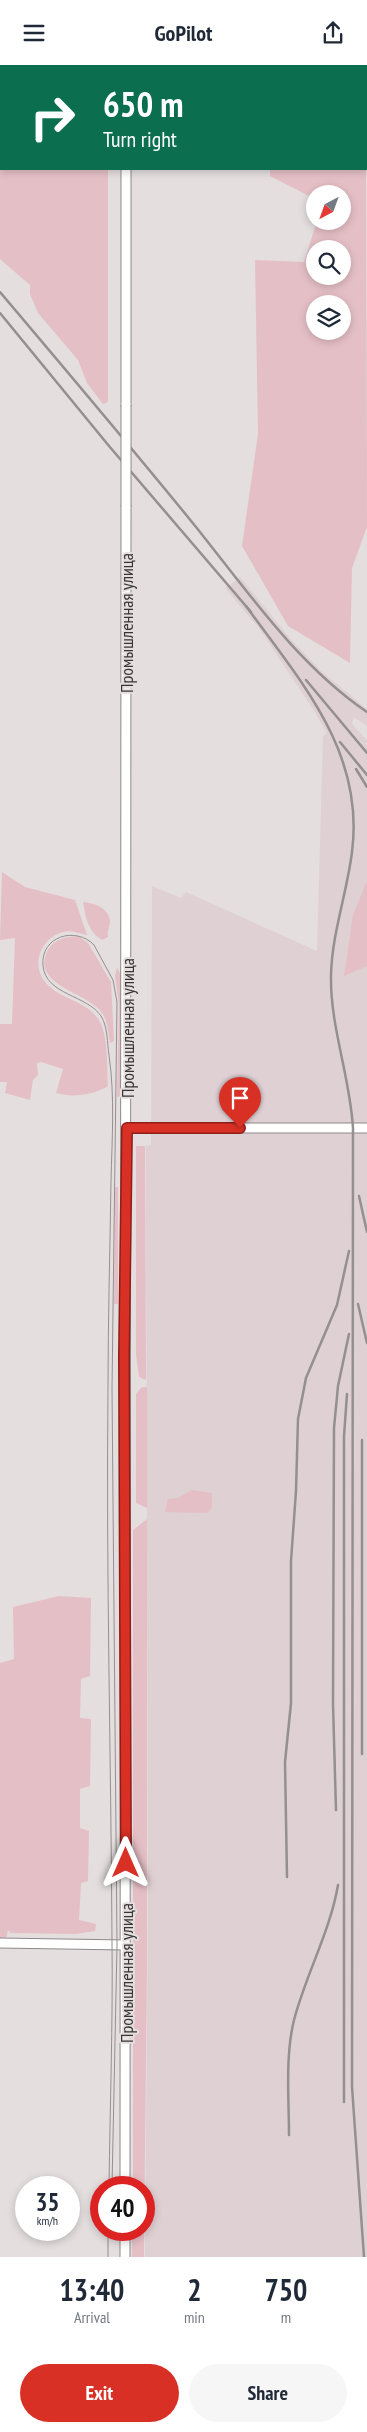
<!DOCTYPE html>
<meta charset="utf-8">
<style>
body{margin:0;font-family:"PT Sans Narrow",sans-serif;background:#f6f6f7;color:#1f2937;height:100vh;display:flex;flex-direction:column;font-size:19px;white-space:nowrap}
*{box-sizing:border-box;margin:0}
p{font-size:16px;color:#747a83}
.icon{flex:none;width:28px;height:28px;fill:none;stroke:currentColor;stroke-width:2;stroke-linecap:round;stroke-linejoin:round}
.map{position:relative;height:2192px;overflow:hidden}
.sheet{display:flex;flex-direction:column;background:#fff;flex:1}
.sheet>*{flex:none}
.banner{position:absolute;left:0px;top:0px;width:368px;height:105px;box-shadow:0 2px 8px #0003;background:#0b6e4f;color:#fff;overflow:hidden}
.needle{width:32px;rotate:221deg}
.tools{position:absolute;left:306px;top:120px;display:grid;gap:10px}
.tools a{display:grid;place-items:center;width:45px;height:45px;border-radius:50%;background:#fff;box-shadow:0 2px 8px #0003;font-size:25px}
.speed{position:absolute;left:15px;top:2111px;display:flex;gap:10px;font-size:25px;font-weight:700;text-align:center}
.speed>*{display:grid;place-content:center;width:65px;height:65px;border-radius:50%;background:#fff;box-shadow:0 2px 8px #0003;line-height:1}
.speed small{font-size:12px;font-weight:400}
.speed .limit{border:8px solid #d22;background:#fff;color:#111}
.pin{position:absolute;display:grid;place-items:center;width:42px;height:42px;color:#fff;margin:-51px -21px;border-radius:50% 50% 50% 0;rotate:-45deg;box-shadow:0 0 5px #0007}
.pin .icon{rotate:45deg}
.me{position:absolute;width:55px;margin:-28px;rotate:0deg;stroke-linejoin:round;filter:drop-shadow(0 0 4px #0008)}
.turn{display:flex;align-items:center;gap:18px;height:105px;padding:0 20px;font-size:22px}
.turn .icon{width:65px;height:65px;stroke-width:2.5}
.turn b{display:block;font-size:35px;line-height:42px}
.eta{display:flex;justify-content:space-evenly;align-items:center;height:85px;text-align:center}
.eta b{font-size:30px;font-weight:800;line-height:35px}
.action{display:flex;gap:10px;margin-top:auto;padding:10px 20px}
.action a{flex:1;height:58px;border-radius:30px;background:#d93025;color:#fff;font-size:20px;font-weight:800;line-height:58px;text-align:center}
.action a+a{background:#f6f6f7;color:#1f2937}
header{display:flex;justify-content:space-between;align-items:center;height:65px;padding:0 20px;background:#fff;font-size:22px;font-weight:800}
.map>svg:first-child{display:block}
.built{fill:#dfd0d3}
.green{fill:#e5bfc6;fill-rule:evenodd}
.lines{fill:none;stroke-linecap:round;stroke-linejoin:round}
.minor-casing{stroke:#8e898a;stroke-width:11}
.minor{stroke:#fff;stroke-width:9}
.tram{stroke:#948f90;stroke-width:1}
.rail{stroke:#948f90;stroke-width:2.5}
.minor-bridge-casing{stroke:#8e898a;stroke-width:11;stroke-linecap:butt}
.minor-bridge{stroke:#fff;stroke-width:9}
.route-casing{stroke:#8d1f18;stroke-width:12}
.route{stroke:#d93025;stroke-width:9}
.labels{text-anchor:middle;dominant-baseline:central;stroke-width:4;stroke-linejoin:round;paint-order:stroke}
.street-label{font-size:18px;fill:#373535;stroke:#e4dedf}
</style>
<header><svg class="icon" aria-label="menu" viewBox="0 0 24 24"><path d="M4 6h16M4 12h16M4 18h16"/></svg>GoPilot<svg class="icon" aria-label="share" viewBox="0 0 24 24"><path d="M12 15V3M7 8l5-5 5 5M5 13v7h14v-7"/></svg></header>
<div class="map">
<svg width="367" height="2192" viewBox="0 0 367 2192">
<rect width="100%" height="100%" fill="#e4dedf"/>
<polygon class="built" points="240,512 289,572 320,605 367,644 367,661 354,652 352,659 367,675 367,2192 145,2192 148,1850 146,1081 151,1080 152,821 181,833 186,827 317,886 323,671 327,668 313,644 259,563 225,523"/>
<g class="green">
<polygon points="0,0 110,0 1,1 1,104 108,104 108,337 103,339 87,318 78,295 38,248 30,229 30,220 0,194"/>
<path d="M366,39L367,462L352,503L350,598L288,561L242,481L258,369L255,195L304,197L317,156H342V129H315V134L270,111V104H366ZM315,184H342V211H315ZM315,239H342V266H315Z"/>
<path d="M2,807L25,822L75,835L87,870C81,869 74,866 68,866C46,868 30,894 43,914C56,935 88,934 100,957C108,971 107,1004 108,1021C94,1030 72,1033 56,1028L63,1004L41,997L37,998L38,1010L33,1015L30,1035L5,1028L7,1017H0V959H12L15,873L0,875Z"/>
<polygon points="367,816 367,901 344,911 353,850"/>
<path d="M83,837C94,838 108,842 110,856C110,862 107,866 108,872L102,875C87,865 86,853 83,837Z"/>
<path d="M78,871L88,878L111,917L114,976L110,978C108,967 108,957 102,948C89,927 29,921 48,885C55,873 66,872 78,871Z"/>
<polygon points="117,902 121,911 122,1031 117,1032 119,939 115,911"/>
<polygon points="136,1081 145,1081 146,1315 139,1312 136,1290"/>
<polygon points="115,1122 118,1122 118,1239 114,1239"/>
<polygon points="142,1322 147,1322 147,1443 136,1438 136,1329"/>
<polygon points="192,1425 212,1428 212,1443 207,1448 165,1447 168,1434 178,1433"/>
<polygon points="147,1454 147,1900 144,2179 144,2192 132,2192 132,2165 144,2165 144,2122 133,2122 133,1465"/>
<polygon points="59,1531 91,1533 90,1611 81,1614 80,1653 91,1654 90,1721 80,1724 80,1763 89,1766 88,1816 81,1818 79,1855 96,1859 95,1866 76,1869 11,1868 8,1865 6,1873 0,1873 0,1598 14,1594 13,1542"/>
</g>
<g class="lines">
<g class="minor-casing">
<g id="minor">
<polyline points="126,0 126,1"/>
<polyline points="126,104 126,340"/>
<polyline points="127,1063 367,1063"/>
<polyline points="0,1878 126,1880"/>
<polyline points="125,2122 126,442"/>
<polyline points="125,2192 125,2165"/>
</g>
</g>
<use href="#minor" class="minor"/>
<g class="tram">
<path d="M109,2122C110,2040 113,1958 112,1876C111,1692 106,1507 108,1323C108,1254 110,1185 111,1116C112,1074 115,1032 109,990C107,978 108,962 101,951C87,930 46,930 43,901C40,871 76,861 94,880L113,915L117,937L112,1324L117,1880L112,2122"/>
<polyline points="108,2165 108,2192"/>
</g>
<g class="rail">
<path d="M0,227C66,305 132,383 196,462C248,527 298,600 367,647"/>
<polyline points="0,248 109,381 251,547"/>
<path d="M246,541C301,617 365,687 352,787C347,828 332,868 331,910C330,962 350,1011 353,1063L352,2022L364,2192"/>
<polyline points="306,615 367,688"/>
<polyline points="340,677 367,710"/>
<polyline points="356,704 367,722"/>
<polyline points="359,1131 367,1167"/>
<polyline points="358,1239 367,1278"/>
<polyline points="362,1375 362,1689"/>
<polyline points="336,1745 333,1639 334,1363 338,1321 349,1269"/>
<polyline points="287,1812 285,1697 291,1638 291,1496 296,1426 298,1354 306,1313 337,1240 349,1186"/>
<polyline points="344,2037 344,1371 347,1329"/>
<path d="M289,2070C289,2033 285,1992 294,1955C306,1909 330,1867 338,1820"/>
</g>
<g class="minor-bridge-casing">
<polyline id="minor-bridge" points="126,442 126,340"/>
</g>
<use href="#minor-bridge" class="minor-bridge"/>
</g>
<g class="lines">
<g class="route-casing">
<polyline id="route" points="126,1798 124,1291 127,1063 240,1063"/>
</g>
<use href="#route" class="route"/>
</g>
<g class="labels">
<g class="street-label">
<text transform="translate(126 558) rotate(-90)">Промышленная улица</text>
<text transform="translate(127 963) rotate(-90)">Промышленная улица</text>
<text transform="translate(126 1908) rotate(-90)">Промышленная улица</text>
</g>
</g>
</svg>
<div class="tools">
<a><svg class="needle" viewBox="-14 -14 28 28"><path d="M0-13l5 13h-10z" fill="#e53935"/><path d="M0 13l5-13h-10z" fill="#747a83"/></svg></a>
<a><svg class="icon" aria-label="search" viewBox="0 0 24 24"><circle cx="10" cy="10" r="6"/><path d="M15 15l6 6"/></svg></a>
<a><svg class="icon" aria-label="layers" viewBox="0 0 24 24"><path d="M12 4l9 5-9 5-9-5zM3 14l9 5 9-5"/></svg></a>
</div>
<div class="speed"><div>35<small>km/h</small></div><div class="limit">40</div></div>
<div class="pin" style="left:240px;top:1063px;background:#d93025"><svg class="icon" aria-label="arrive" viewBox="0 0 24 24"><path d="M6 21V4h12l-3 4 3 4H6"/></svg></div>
<svg class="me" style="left:126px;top:1798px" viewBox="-20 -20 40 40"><path d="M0-17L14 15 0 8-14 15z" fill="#d93025" stroke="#fff" stroke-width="4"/></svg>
<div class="banner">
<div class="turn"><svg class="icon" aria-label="right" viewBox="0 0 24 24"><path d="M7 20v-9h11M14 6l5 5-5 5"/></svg><div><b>650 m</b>Turn right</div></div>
</div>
</div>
<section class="sheet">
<div class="eta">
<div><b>13:40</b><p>Arrival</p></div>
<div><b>2</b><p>min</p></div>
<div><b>750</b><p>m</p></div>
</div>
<div class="action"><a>Exit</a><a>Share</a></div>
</section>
